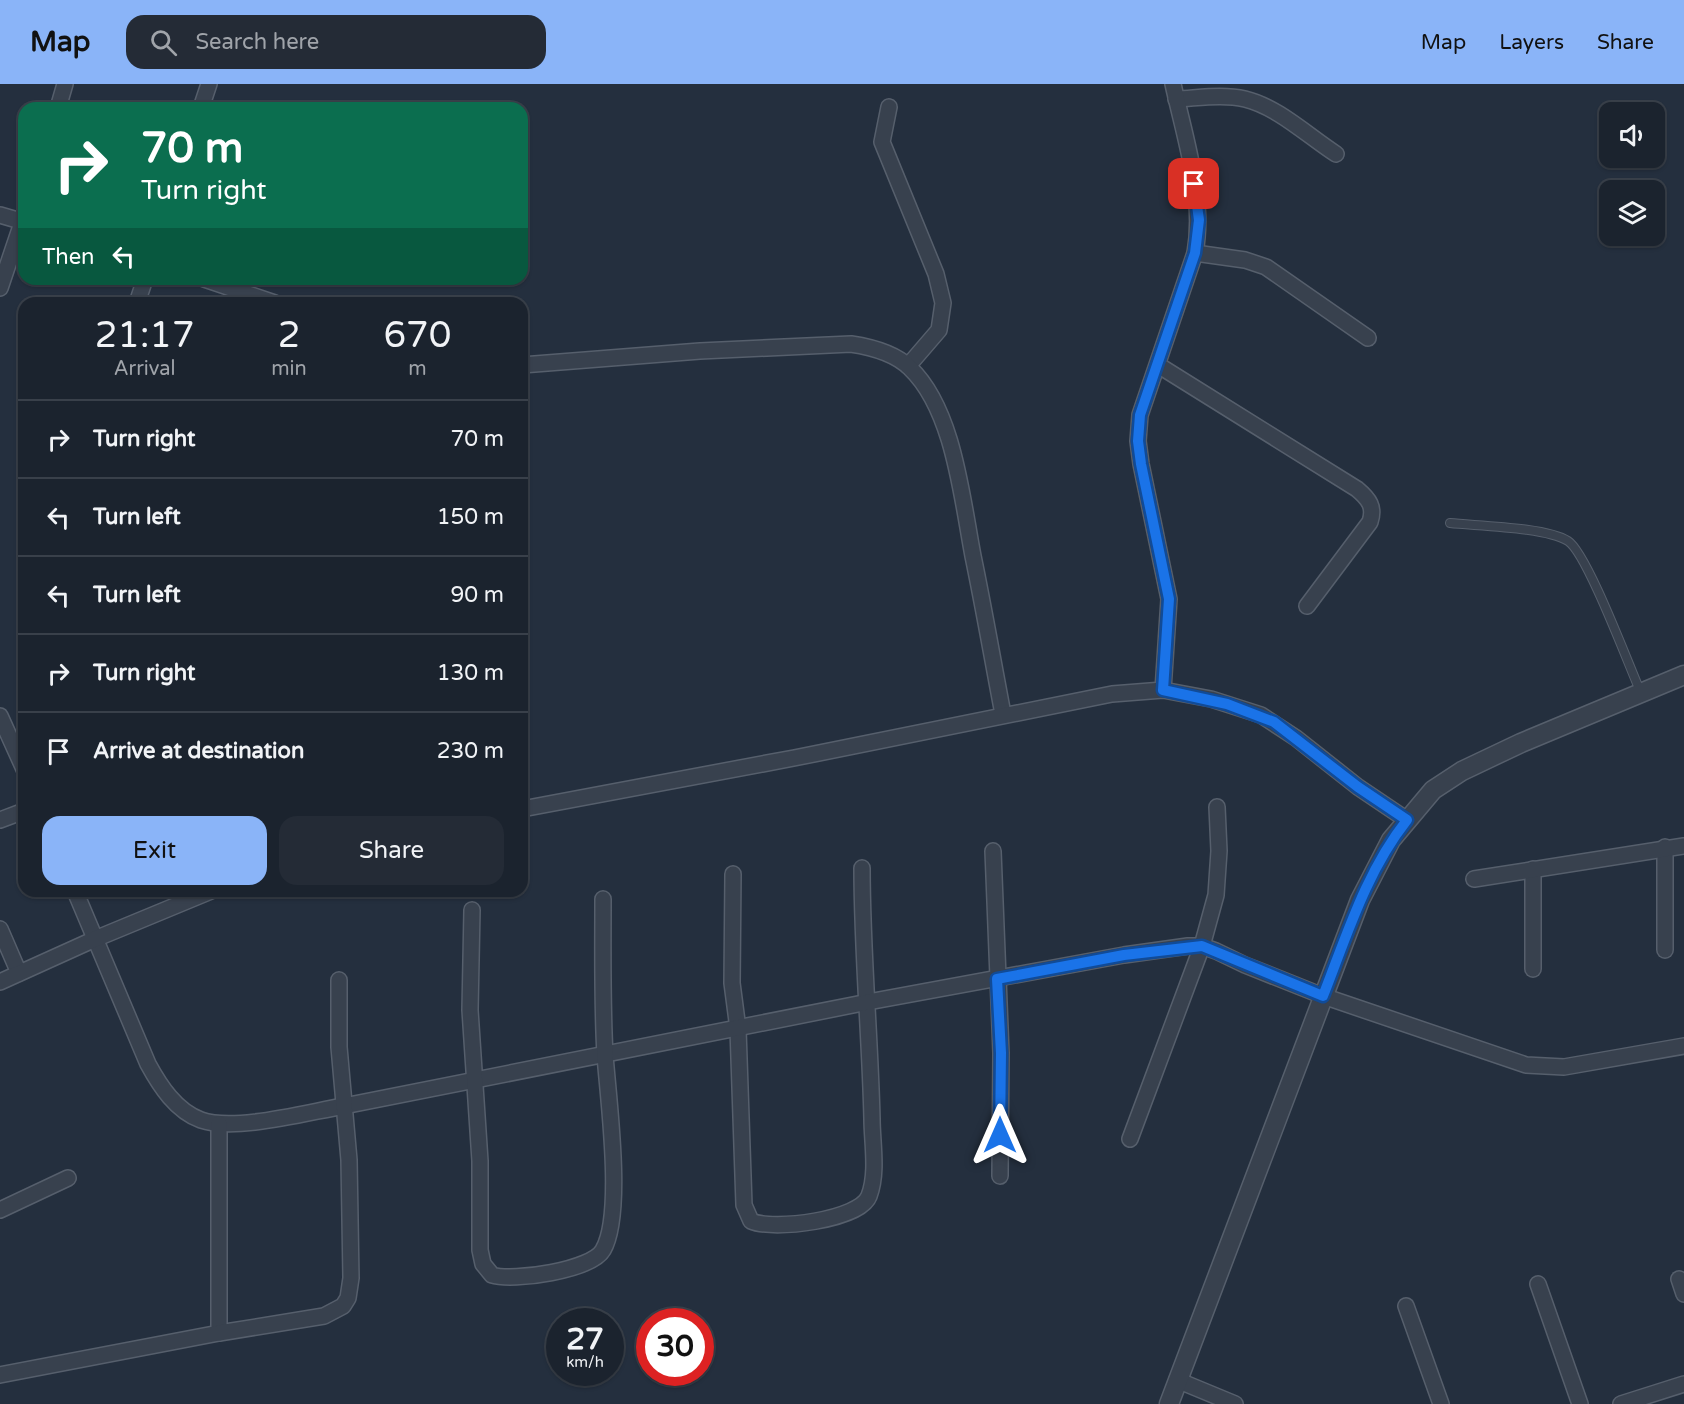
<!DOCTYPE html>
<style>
body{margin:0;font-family:"Varela Round",sans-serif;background:#242b36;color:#f1f3f6;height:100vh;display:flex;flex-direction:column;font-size:22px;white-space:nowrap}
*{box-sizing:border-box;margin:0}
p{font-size:20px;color:#a0a4aa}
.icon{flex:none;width:33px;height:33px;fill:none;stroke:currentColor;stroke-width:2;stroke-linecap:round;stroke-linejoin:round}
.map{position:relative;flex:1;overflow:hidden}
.panel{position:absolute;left:18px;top:213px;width:510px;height:600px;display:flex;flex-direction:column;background:#1b232e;border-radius:18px;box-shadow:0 2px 4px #0004,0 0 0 2px #39404a}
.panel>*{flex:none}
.guide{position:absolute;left:18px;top:18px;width:510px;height:183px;border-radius:18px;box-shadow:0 2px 4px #0004,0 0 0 2px #39404a;background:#0b6e4f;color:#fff;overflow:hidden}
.fabs{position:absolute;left:1599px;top:18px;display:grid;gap:12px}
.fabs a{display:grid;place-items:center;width:66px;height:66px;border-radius:12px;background:#1b232e;box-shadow:0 2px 4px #0004,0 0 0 2px #39404a;font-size:30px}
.speed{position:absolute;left:546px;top:1224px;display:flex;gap:12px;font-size:30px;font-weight:700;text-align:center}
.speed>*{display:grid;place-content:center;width:78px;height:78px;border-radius:50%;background:#1b232e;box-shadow:0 2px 4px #0004,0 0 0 2px #39404a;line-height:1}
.speed small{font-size:15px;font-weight:400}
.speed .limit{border:9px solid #d22;background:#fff;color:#111}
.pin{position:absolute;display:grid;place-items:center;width:51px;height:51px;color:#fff;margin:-26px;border-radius:12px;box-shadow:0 3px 9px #0006}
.me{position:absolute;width:66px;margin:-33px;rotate:0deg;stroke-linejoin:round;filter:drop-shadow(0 0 4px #0008)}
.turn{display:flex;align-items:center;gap:21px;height:126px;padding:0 24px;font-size:27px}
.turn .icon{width:78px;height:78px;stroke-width:2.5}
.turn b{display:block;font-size:42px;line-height:51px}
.then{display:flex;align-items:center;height:57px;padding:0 24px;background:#0003;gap:12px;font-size:22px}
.eta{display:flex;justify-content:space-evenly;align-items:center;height:102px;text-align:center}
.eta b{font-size:36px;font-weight:600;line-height:42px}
.action{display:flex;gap:12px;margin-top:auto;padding:12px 24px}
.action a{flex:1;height:69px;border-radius:18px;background:#8ab4f8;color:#111;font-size:24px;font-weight:600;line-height:69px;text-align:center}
.action a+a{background:#242b36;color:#f1f3f6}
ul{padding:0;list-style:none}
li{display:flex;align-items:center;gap:18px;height:78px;padding:0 24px;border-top:2px solid #39404a}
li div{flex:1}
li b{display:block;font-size:22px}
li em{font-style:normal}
header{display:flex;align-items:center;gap:36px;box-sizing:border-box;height:84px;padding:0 30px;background:#8ab4f8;color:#111}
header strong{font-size:28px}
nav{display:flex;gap:33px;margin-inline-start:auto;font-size:21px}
.search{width:420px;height:54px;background:#242b36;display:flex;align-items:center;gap:15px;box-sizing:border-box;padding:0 21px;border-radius:18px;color:#a0a4aa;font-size:22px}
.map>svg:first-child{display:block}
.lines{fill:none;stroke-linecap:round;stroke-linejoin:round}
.service-casing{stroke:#565f6c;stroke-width:10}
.minor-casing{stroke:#565f6c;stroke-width:18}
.tertiary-casing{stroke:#565f6c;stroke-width:21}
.service{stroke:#38414e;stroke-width:8}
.minor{stroke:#38414e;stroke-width:15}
.tertiary{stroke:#38414e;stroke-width:18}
.route-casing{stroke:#114b97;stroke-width:15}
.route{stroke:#1a73e8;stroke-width:10}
</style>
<header>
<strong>Map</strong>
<div class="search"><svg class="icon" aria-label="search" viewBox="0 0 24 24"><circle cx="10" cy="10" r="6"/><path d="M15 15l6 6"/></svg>Search here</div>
<nav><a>Map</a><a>Layers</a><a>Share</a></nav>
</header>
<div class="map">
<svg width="1684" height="1320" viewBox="0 0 1684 1320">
<rect width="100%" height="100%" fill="#242f3e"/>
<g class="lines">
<g class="service-casing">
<path id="service" d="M1450,439C1478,442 1546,443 1568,457C1587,469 1629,582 1641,609"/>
</g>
<g class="minor-casing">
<g id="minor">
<path d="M1176,15C1199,14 1223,10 1245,15C1278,23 1308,52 1336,70"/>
<polyline points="889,23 882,58 936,190 943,219 939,246 908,282"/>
<polyline points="58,24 65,0"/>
<polyline points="201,24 209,0"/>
<polyline points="0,131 24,138"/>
<polyline points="1195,169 1245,176 1266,183 1368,254"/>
<polyline points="204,195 275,219"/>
<polyline points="0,204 24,133"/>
<polyline points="137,219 145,195"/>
<path d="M522,281L700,267L851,260C871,263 895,269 910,284C954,326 962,415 973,472C984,525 993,578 1003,630"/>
<path d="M1158,281L1357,405C1369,415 1375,423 1370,438L1307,522"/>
<path d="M1163,606L1169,515L1141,380L1138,357L1140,331L1195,169C1205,113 1185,55 1173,0"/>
<polyline points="0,632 24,685"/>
<polyline points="522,725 794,674 1112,610 1163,606 1211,615 1261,631 1296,654 1358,703 1407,736"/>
<polyline points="0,736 24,727"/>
<polyline points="1665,763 1665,866"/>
<polyline points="993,767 1001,969 1000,1092"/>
<polyline points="1533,785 1533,885"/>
<path d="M733,790L732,899L738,945L744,1121L751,1137C773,1147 860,1136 869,1112C878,1089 872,1058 872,1035C870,951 862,868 862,784"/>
<polyline points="1474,795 1684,762"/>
<path d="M75,807L148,980C160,1002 176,1027 201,1036C235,1048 308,1028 344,1022L868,918L1124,871L1188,862H1202L1216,867L1245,881L1323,912L1526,981L1564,983L1684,962"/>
<path d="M472,826L470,926L480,1077V1166L483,1180L492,1191C513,1198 592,1186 603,1166C624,1130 608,1014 605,971C602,919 603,867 603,815"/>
<polyline points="0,845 19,889"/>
<polyline points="0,898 95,855 211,807"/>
<polyline points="1130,1055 1202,862 1216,811 1219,767 1217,723"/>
<polyline points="0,1126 68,1094"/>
<polyline points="1679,1195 1684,1210"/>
<polyline points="1538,1200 1580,1320"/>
<polyline points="1406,1222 1441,1320"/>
<polyline points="219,1249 219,1040"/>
<polyline points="0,1291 219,1249 324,1232 343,1222 348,1214 351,1194 349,1076 339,963 339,896"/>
<polyline points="1177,1296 1235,1320"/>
<polyline points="1621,1320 1684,1300"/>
</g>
</g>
<g class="tertiary-casing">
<polyline id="tertiary" points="1169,1320 1360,816 1391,756 1433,706 1462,687 1521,659 1684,591"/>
</g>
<use href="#service" class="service"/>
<use href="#minor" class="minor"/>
<use href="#tertiary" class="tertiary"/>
</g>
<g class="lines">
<g class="route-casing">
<path id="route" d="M1000,1051L1001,969L997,895L1124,871L1202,862L1323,912C1347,851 1366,788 1407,736L1358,703L1274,638L1227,620L1163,606L1169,515L1141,380L1138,357L1140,331L1195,169L1199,136L1194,100"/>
</g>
<use href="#route" class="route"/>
</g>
</svg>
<div class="fabs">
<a><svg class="icon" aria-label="sound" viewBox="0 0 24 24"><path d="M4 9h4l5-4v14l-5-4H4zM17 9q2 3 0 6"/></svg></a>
<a><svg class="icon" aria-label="layers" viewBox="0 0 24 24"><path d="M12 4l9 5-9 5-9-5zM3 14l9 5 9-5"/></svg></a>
</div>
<div class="speed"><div>27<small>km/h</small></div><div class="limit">30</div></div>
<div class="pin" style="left:1194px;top:100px;background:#d93025"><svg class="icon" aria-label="arrive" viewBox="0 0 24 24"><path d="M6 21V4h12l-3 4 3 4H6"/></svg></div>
<svg class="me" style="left:1000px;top:1051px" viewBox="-20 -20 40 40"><path d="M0-17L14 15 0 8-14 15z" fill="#1a73e8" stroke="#fff" stroke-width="4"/></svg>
<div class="guide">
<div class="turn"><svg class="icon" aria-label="right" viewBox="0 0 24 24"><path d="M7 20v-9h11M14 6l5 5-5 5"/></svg><div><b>70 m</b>Turn right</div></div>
<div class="then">Then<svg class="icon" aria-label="left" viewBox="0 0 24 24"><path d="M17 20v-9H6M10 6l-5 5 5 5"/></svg></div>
</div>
<section class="panel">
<div class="eta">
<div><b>21:17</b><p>Arrival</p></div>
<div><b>2</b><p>min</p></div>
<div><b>670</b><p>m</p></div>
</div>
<ul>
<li><svg class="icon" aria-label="right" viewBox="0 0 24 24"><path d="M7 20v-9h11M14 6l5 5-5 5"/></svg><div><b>Turn right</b></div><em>70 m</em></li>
<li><svg class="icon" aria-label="left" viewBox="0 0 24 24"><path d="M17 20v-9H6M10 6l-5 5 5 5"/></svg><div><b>Turn left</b></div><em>150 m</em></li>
<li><svg class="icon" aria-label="left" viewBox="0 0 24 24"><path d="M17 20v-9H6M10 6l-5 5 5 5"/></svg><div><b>Turn left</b></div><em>90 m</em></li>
<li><svg class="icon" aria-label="right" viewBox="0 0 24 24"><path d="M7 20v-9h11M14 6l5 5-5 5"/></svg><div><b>Turn right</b></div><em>130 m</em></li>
<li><svg class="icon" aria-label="arrive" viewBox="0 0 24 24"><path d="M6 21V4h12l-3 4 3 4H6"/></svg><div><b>Arrive at destination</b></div><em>230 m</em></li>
</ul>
<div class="action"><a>Exit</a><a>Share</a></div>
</section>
</div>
